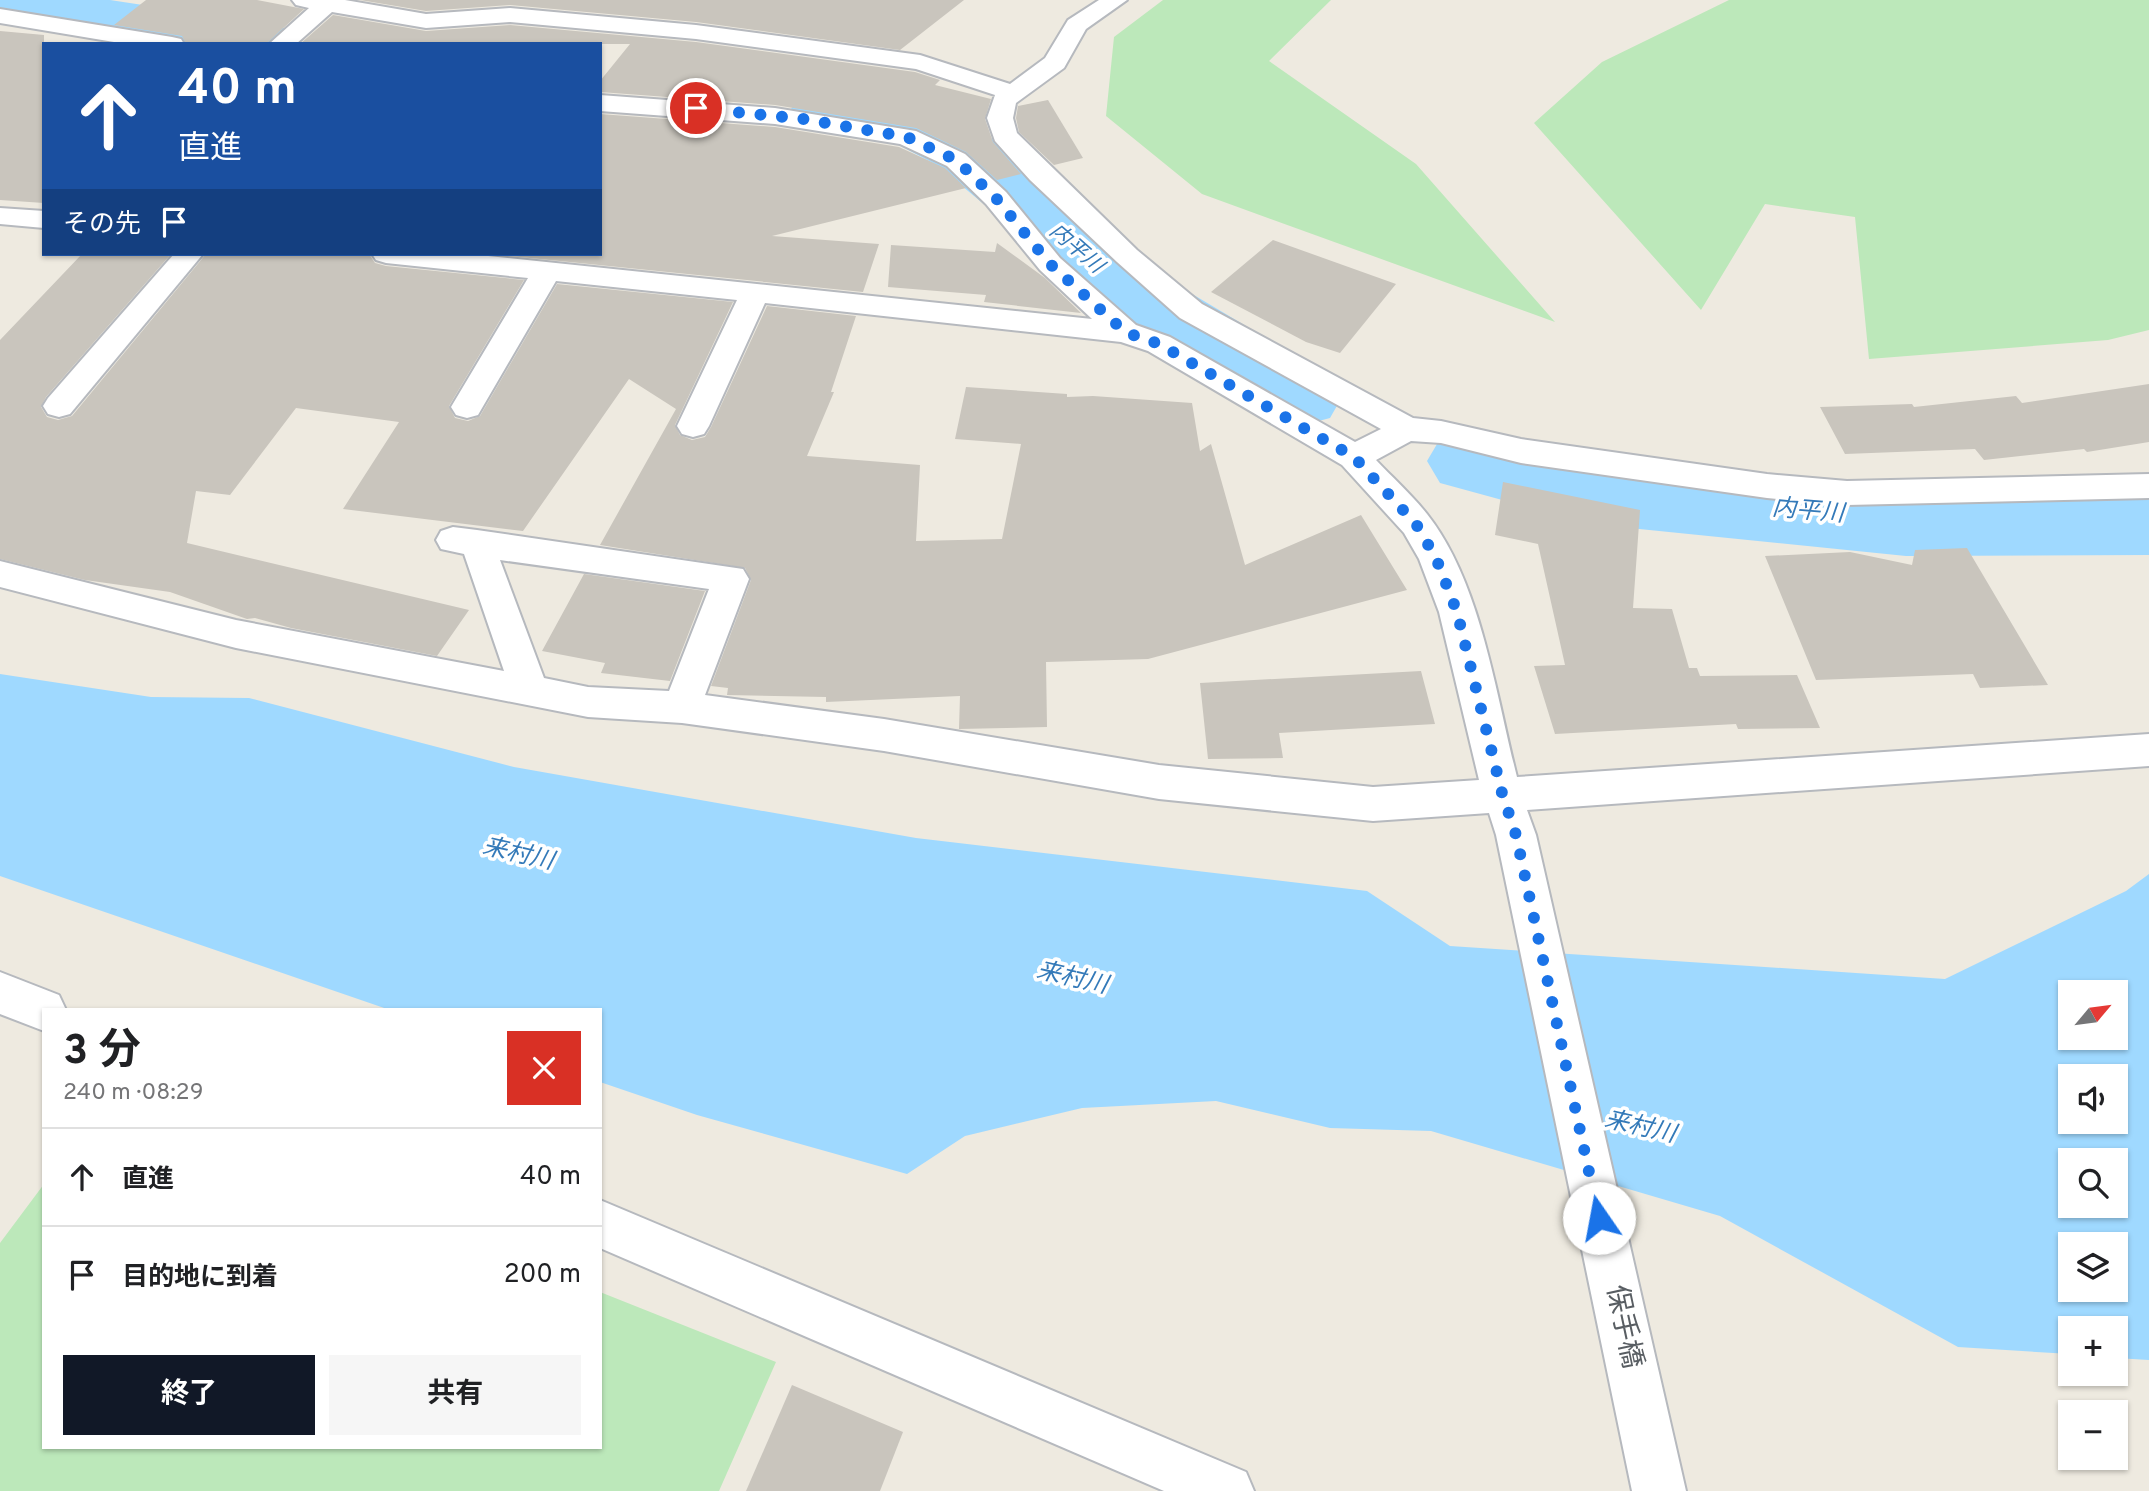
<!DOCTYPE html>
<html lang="ja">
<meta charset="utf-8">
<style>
body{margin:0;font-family:Overpass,"Noto Sans JP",sans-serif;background:#f6f6f6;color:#202124;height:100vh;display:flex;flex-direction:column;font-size:26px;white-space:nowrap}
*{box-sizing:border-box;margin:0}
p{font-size:23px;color:#757577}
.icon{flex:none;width:38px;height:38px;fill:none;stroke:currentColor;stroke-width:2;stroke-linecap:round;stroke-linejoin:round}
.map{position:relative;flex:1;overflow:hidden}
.panel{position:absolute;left:42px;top:1008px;width:560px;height:441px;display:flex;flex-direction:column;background:#fff;border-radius:0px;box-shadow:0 2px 5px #0004}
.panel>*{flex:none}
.banner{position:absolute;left:42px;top:42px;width:560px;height:214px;border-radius:0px;box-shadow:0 2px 5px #0004;background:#1a4fa0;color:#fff;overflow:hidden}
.needle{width:46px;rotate:61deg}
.buttons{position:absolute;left:2058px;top:980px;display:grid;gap:14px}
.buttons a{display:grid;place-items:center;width:70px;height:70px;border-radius:0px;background:#fff;box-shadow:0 2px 5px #0004;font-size:35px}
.pin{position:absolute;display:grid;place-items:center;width:60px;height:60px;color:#fff;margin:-30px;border:4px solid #fff;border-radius:50%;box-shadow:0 2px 7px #0007}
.me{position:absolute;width:77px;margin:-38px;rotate:348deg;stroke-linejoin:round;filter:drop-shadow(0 0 5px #0008)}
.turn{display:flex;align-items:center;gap:24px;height:147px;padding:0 21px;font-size:32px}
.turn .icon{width:91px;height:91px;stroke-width:2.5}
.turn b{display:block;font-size:49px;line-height:60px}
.then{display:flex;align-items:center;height:66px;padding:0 21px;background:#0003;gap:14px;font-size:26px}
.round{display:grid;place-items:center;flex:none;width:74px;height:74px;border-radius:0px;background:#f6f6f6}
.head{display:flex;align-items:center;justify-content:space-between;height:119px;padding:0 21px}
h1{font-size:42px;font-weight:700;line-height:52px}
.action{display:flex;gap:14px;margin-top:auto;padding:14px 21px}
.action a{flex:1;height:80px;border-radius:0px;background:#111827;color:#fff;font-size:28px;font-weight:700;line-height:80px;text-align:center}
.action a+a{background:#f6f6f6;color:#202124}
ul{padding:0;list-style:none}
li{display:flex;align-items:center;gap:21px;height:98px;padding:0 21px;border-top:2px solid #e0e0e0}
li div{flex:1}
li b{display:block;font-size:26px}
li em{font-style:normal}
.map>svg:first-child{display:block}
.green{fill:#bce8ba}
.water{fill:#9fd9ff;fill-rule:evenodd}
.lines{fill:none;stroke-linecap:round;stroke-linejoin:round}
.river{fill:#9fd9ff;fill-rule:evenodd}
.building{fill:#c9c5bd}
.minor-casing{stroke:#b6b9be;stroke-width:4}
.minor{fill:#fff;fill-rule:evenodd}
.route{stroke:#1a73e8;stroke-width:12;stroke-dasharray:0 21.6}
.labels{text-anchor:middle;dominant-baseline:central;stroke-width:7;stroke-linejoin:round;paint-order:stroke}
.far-water-label{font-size:21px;font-style:italic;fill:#347ab9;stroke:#fff}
.water-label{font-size:24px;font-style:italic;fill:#347ab9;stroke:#fff}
.near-street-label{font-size:28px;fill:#595e63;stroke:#fff}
</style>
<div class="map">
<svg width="2149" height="1491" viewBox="0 0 2149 1491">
<rect width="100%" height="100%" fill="#eeeae0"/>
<g class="green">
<polygon points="1163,0 1331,0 1269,61 1416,164 1555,322 1202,194 1106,116 1114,37"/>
<polygon points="1729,0 2149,0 2149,330 2108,340 1869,359 1855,217 1765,204 1701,310 1534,123 1602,62"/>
<polygon points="44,1184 44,1447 600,1447 600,1292 776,1362 719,1491 0,1491 0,1243"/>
</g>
<path class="water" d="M0,674L151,697L249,698L514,767L916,838L1367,891L1450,946L1945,979L2126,891L2149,874V1360L2116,1358V1328H2070V1354L1958,1347L1720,1216L1431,1131L1330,1128L1216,1101L1082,1108L965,1136L907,1174L697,1115L600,1082V1010H390L0,876ZM2070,992H2116V1038H2070ZM2070,1076H2116V1122H2070ZM2070,1160H2116V1206H2070ZM2070,1244H2116V1290H2070Z"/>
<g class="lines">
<g class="river">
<polygon points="0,0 110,0 268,24 291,30 301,44 143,44 0,21"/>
<polygon points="826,88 930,106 987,135 1038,174 1140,263 1330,376 1342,397 1330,418 1300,426 1270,418 1084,299 986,206 937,165 887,139 802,124 791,109 802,94"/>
<polygon points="1471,430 1590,458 1906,488 2149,487 2149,555 1906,556 1590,524 1440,483 1427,461 1440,439"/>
</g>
</g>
<g class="building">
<polygon points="146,0 257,0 304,9 266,44 186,44 182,36 114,25"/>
<polygon points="360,0 964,0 900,50 696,22 510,5 426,11"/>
<polygon points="333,15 426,31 510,25 696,42 915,72 940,80 935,85 991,99 985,119 993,142 1021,174 997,180 966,152 916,128 775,105 600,92 600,81 630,44 300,44"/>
<polygon points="0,31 44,35 44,203 0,200"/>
<polygon points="1048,100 1083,158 1054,165 1019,132 1016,118 1018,106"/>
<polygon points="600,114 775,127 899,147 945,168 966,188 772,236 879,244 863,292 492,254 600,254"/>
<polygon points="1273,240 1396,284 1340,353 1306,342 1211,292"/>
<polygon points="997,243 1045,278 1081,313 984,302 986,295 888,287 891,245 995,252"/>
<polygon points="82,254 171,254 46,397 41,407 47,417 58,420 72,416 206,254 369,254 375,263 386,266 524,280 449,406 455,418 468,421 480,416 557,284 733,302 675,425 680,435 692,440 705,437 711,427 767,306 856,316 831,392 834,392 807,456 920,465 916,541 1002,539 1021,444 955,439 966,387 1067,394 1067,397 1093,396 1192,403 1200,451 1211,444 1245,565 1361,515 1407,590 1148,659 1046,662 1047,727 959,729 960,696 826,702 826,697 727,695 728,688 711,686 751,580 745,568 600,545 676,409 629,379 523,531 343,509 399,422 296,408 230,495 196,491 187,543 469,610 437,656 291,628 255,618 247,619 170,592 85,580 0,559 0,340"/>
<polygon points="2149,384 2149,442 2087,452 2084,449 1984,460 1975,449 1845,454 1820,407 1912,404 1914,407 2016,396 2022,403"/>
<polygon points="1503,482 1640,510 1633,608 1672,609 1689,668 1697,668 1700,676 1797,675 1820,728 1738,729 1736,724 1555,734 1534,666 1565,665 1538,544 1495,535"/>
<polygon points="1967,548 2048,685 1980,688 1973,674 1816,680 1765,556 1850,552 1912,565 1915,550"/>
<polygon points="584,574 705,591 670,681 601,673 605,663 542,651"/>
<polygon points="1421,671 1435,724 1279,733 1283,758 1208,759 1200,683"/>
<polygon points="792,1385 903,1432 880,1491 746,1491"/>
</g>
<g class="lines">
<g class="minor-casing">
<g id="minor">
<path d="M292,0H345L426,14L510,8L696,25L920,55L1010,84L1045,58L1068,20L1099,0H1127L1086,29L1064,68L1016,103L1013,118L1017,133L1137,250L1202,304L1413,418L1441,421L1521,439L1767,474L1847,481L2149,474V498L1847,505L1767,498L1521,463L1441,443L1411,441L1376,460C1393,478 1412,495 1427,514C1481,582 1496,695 1517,777L2149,734V766L1527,810L1536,835L1686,1491H1632L1496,835L1489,813L1373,821L1159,799L884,751L682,723L588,717L236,648L0,587V561L236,620L504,671L464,554L441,549L436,540L441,531L453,527L477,530L743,569L749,579L705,695L884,719L1159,765L1373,787L1479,780L1439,612L1419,559L1404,533L1342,465L1148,351L1121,342L765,303L709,426L704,434L693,437L682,434L677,426L737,300L556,281L478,415L467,418L456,415L451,407L528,278L386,263L376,260L372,254H469L1092,319L1040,270L986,204L947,166L900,144L775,124L600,111V95L775,108L916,131L965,154L1006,192L1060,258L1136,325L1170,337L1355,442L1381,429L1180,318L1117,262L1030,180L995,141L987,118L995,95L916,69L696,39L510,22L426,28L332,12L296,44H269L309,8L296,5ZM500,560L709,589L669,691L588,687L544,678Z"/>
<polygon points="0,9 172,37 181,39 184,44 126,44 0,23"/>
<polygon points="0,208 44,211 44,228 0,224"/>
<polygon points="174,254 203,254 70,414 59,417 48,414 43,406 48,398"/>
<polygon points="0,972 59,995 66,1010 44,1010 44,1031 0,1014"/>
<polygon points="600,1200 1246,1472 1254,1491 1164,1491 600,1248"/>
</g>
</g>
<use href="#minor" class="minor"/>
</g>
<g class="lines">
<polyline class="route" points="696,108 803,119 907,137 956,160 996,198 1050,264 1069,281 1125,332 1159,344 1354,457 1416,524 1436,558 1457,612 1502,793 1516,835 1599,1218"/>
</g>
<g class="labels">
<g class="far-water-label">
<text transform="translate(1076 249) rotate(41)">内平川</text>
</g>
<g class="water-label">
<text transform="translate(1808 512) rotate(5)">内平川</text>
<text transform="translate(518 855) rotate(13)">来村川</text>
<text transform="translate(1072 979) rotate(13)">来村川</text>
<text transform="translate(1640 1128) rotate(13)">来村川</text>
</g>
<g class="near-street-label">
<text transform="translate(1623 1327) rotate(78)">保手橋</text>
</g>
</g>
</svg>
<div class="buttons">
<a><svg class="needle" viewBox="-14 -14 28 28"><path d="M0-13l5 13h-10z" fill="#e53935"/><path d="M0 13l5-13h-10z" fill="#757577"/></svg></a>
<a><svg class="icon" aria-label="sound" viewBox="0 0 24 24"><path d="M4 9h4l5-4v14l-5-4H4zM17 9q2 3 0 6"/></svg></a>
<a><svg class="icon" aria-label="search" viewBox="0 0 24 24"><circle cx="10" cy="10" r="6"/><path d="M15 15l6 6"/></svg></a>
<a><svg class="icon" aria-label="layers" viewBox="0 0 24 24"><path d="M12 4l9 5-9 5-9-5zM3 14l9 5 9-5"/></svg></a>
<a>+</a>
<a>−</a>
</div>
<div class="pin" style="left:696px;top:108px;background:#d93025"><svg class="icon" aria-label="arrive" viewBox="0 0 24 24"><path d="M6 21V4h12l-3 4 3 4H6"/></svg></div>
<svg class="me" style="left:1599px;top:1218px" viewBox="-20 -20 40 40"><circle r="19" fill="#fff"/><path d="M0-13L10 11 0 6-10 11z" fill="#1a73e8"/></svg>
<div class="banner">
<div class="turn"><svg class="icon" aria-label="ahead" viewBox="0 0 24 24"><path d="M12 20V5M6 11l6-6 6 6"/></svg><div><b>40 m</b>直進</div></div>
<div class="then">その先<svg class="icon" aria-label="arrive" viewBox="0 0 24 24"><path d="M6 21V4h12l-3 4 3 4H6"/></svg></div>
</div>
<section class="panel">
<div class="head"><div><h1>3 分</h1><p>240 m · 08:29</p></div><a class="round" style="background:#d93025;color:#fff"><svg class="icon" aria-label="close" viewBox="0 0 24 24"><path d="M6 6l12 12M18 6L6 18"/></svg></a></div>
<ul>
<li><svg class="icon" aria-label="ahead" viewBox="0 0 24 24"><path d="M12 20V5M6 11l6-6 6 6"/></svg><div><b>直進</b></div><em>40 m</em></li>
<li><svg class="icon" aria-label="arrive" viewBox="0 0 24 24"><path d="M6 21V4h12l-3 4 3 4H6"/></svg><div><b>目的地に到着</b></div><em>200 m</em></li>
</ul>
<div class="action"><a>終了</a><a>共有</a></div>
</section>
</div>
